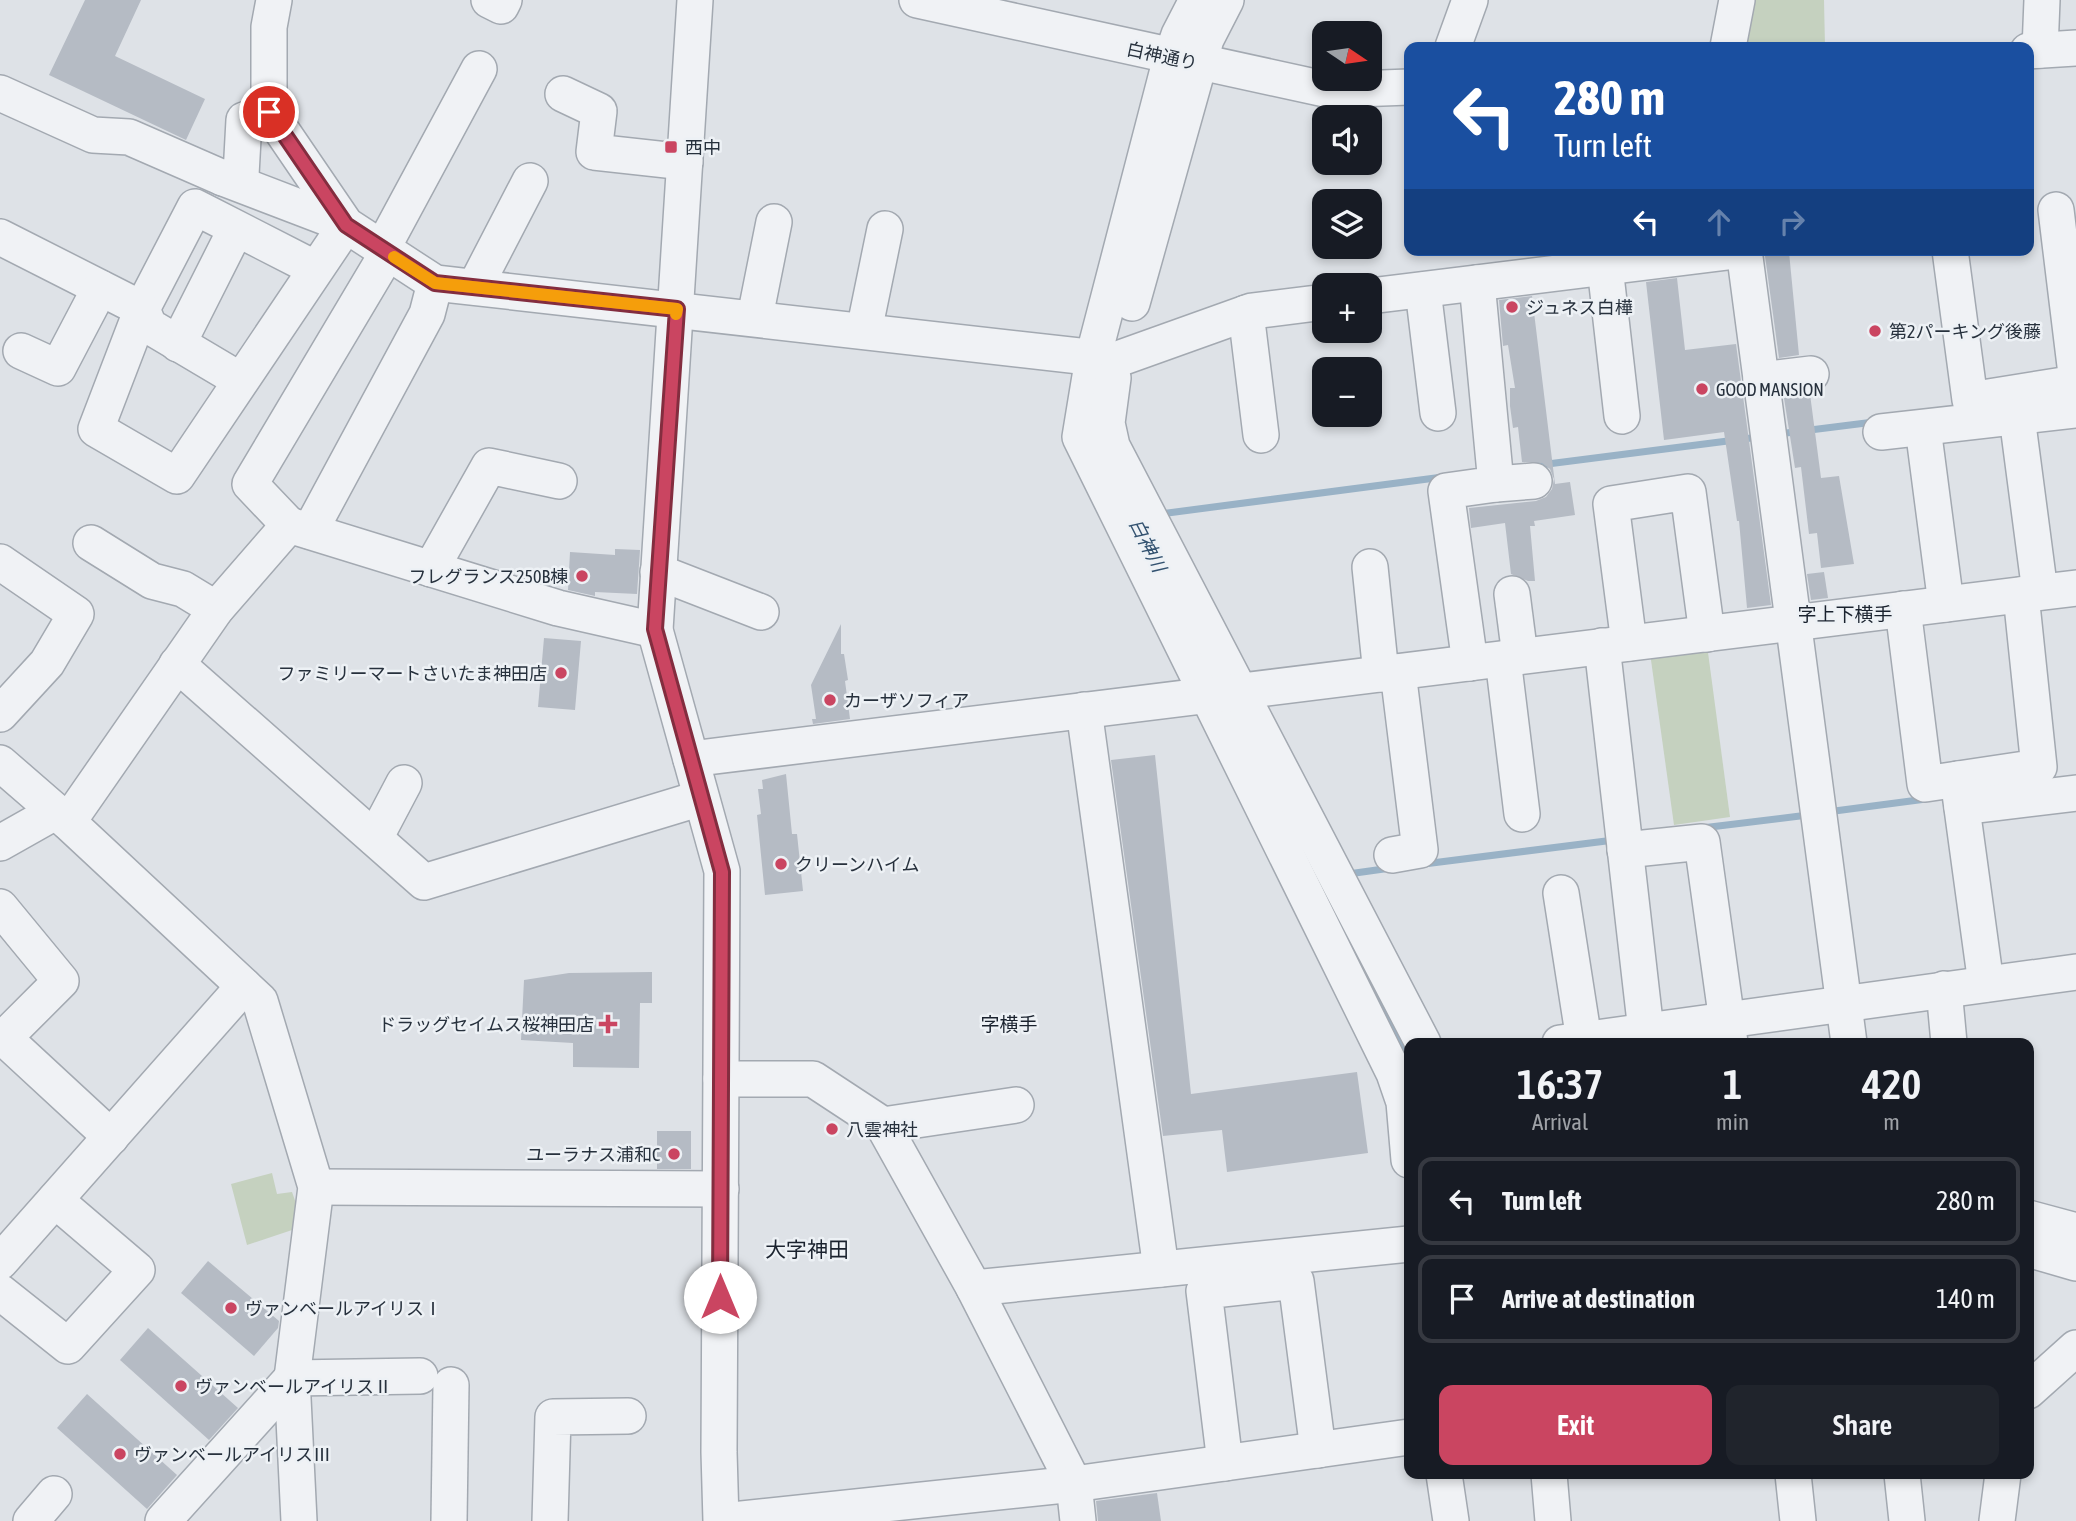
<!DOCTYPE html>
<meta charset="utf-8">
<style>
body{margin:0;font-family:"Asap Condensed","Noto Sans JP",sans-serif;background:#20242c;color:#f1f3f6;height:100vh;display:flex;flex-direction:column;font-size:26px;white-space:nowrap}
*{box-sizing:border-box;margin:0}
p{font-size:23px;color:#9ea1a6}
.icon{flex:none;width:38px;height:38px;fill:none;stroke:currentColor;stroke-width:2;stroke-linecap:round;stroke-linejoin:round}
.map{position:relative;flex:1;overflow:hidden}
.drawer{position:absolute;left:1404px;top:1038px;width:630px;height:441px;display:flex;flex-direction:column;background:#171b24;border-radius:14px;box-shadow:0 4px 10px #0003}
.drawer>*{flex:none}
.top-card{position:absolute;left:1404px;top:42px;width:630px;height:214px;border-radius:14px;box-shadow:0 4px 10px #0003;background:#1a4fa0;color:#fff;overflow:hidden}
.needle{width:46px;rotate:103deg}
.controls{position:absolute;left:1312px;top:21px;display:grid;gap:14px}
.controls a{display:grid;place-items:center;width:70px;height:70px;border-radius:14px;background:#171b24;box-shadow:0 4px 10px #0003;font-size:35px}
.pin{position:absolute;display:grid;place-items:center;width:60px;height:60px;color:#fff;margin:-30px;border:4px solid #fff;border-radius:50%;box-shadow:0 2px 7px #0007}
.me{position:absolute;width:77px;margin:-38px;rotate:0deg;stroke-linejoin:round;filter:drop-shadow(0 0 5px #0008)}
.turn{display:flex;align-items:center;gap:24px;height:147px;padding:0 35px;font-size:32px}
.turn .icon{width:91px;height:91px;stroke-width:2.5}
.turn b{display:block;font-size:49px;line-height:60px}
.lanes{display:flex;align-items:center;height:66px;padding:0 35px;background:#0003;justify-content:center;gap:35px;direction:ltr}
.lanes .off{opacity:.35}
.eta{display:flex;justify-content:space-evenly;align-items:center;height:119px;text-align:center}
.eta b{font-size:42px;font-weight:600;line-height:49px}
.primary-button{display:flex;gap:14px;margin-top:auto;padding:14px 35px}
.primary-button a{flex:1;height:80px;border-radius:14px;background:#ca4561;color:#fff;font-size:28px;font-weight:600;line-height:80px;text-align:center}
.primary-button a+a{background:#20242c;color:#f1f3f6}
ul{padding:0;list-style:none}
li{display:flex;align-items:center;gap:21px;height:88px;margin:0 14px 10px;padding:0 21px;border:4px solid #363941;border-radius:14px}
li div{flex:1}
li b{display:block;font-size:26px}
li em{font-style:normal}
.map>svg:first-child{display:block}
.green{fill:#c5d1bf}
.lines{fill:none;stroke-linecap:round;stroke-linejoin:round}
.stream{stroke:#99b2c6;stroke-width:7}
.river{stroke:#99b2c6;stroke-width:42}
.building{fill:#b5bbc4}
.minor-casing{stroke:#a3a9b1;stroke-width:38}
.minor{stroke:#f0f2f5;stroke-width:35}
.route-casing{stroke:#832d3f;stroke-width:18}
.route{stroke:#ca4561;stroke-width:12}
.slow{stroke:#f59e0b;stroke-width:12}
.poi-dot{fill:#ca4561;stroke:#edf1f5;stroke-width:2.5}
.labels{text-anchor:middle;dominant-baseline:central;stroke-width:5;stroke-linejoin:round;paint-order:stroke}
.street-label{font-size:18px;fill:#27313d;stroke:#edf1f5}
.poi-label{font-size:18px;fill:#27313d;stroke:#edf1f5;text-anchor:start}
.water-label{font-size:19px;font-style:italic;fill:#335270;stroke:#edf1f5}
.neighbourhood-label{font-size:19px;fill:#1a222e;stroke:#edf1f5}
.quarter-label{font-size:21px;fill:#1a222e;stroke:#edf1f5}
</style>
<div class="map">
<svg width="2076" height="1521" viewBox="0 0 2076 1521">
<rect width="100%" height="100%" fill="#dee2e7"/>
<g class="green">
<polygon points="1748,0 1824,0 1825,47 1739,47"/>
<polygon points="1707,645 1730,817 1674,825 1650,653"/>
<polygon points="272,1173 277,1194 292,1192 304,1226 247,1245 231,1184"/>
</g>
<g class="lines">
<g class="stream">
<polyline points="1778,434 1874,422"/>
<polyline points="1532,466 1759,437"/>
<polyline points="1160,514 1443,477"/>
<polyline points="1827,812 1926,799"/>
<polyline points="1702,828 1808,815"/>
<polyline points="1424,864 1614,840"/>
<polyline points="1348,874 1391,868"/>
</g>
<polyline class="river" points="1374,996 1398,1043 1409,1056"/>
</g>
<g class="building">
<polygon points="85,0 141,0 115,56 205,99 186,140 49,75"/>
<polygon points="1789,252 1799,355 1779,358 1765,256"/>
<polygon points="1677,278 1685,350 1736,344 1771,605 1747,608 1739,521 1737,521 1724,432 1664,440 1646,282"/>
<polygon points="1532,296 1555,484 1570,482 1575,515 1534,521 1535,526 1530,526 1535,581 1528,581 1511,574 1505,523 1471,528 1469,508 1536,501 1546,497 1552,489 1554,479 1550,469 1542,463 1522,462 1518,427 1513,428 1510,406 1510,388 1515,388 1508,345 1503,346 1499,300"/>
<polygon points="1810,394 1821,478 1839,476 1854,564 1821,568 1817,533 1809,534 1801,467 1795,468 1784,398"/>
<polygon points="615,549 640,550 637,594 595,592 595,596 568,590 570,552 615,555"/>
<polygon points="1824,572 1828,598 1811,600 1807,574"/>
<polygon points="841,624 841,654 844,654 848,680 845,681 850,719 813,724 812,719 816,719 811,685"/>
<polygon points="544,638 581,641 575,710 538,707"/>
<polygon points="1155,755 1191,1094 1357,1072 1368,1153 1227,1172 1222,1130 1163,1136 1111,760"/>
<polygon points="786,774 792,834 797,834 803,891 765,895 757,815 761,814 758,789 763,789 762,780"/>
<polygon points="652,972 652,1003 640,1003 639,1068 573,1067 573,1043 521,1040 524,980 569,973"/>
<rect x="657" y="1131" width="34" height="38"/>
<polygon points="208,1261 279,1321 278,1328 254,1356 181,1293"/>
<polygon points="148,1328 238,1408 209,1440 120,1360"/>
<polygon points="87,1394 177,1475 147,1509 57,1428"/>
<polygon points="1157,1493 1161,1521 1098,1521 1096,1501"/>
</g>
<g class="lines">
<g class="minor-casing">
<g id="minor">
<polyline points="274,0 269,27 269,112 346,225 435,283 1115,360 1252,311 1325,302"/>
<polyline points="489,0 501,6 504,0"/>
<polyline points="695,0 655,630 722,871 719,1452 721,1521"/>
<polyline points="917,0 1329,90 1409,87"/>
<polyline points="1197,0 1179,35 1171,58 1093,358 1080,437 1394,1073 1404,1102 1409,1160"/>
<polyline points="1453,47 1470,0"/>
<polyline points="1728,47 1737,0"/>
<polyline points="2040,50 2042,0"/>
<polyline points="2028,51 2076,48"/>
<polyline points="0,93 93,135 129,137 223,178 241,175 244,120 269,112"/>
<polyline points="563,94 599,111 594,152 685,162"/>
<polyline points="223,178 346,225 177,476 96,429 142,309 195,207 316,269"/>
<polyline points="2056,210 2076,374"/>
<polyline points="0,237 142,309 149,326 240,380"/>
<polyline points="382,249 479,69"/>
<polyline points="1744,250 1849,1043"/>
<polyline points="1950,250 1970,400 2076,383"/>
<polyline points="1605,267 1622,416"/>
<polyline points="475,287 530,181"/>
<polyline points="1423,290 1438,413"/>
<polyline points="1370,296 1744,250"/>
<polyline points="1132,303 1206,39 1226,0"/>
<polyline points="1246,313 1261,435"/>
<polyline points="755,317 774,222"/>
<polyline points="864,331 885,229"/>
<polyline points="178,344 236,229"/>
<polyline points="21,351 58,368 100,288"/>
<polyline points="1113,378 1107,423 1112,446 1423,1043"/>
<polyline points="1761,380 1811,374"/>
<polyline points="2017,417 2040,592"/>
<polyline points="1923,428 1946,604"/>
<polyline points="1881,432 2076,410"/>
<polyline points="1496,484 1534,481"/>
<polyline points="289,525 250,484 388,252"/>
<polyline points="310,531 427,314 435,283"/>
<polyline points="91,543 152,581 183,589 216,609"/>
<polyline points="0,562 76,614 47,663 0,714"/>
<polyline points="1370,567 1381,674"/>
<polyline points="431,569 489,466 559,481"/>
<polyline points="658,572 761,612"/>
<polyline points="1512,594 1520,656"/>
<polyline points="1903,609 1925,784 2039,767 2021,595"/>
<polyline points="1629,643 1611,504 1688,492 1707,634"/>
<polyline points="1602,646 1646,1031"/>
<polyline points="1503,659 1522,814"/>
<polyline points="1470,663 1446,491 1496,484 1477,283"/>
<polyline points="177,664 424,882 701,798"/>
<polyline points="1084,710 1161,1269"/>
<polyline points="691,759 2076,588"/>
<polyline points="0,763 68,822 260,1001 316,1187 292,1378 299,1521"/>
<polyline points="1958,779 1986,984"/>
<polyline points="1962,807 2076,793"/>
<polyline points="68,822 216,609 289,525 558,608 655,630"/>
<polyline points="375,838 404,783"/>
<polyline points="0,843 55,812"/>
<polyline points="1625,850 1702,842 1730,1043"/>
<polyline points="1392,855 1420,850 1398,672"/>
<polyline points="1561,893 1584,1040"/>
<polyline points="0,907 61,981 4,1038 111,1137"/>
<polyline points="1944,989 1949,1043"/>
<polyline points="1560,1043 2076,972"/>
<polyline points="721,1079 813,1079 883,1125 974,1288 1074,1484 1078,1521"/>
<polyline points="883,1125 1016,1105"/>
<polyline points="316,1187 721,1189"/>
<polyline points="2028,1218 2076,1231"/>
<polyline points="2028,1249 2076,1263"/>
<polyline points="0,1262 244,986"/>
<polyline points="974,1288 1409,1244"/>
<polyline points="0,1292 68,1346 137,1270 55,1200"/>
<polyline points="2028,1391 2076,1348"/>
<polyline points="1225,1463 1204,1291 1296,1281 1318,1450"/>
<polyline points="1444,1474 1451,1521"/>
<polyline points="1549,1474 1553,1521"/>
<polyline points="1793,1474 1798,1521"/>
<polyline points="1902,1474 1907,1521"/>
<polyline points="31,1521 54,1494"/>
<polyline points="163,1521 292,1378 420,1376"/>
<polyline points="449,1521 451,1385"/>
<polyline points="550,1521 553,1417 628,1416"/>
<polyline points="723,1521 1074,1484 1409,1437"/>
<polyline points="1997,1521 2003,1474"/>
</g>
</g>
<use href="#minor" class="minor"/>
</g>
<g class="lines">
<g class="route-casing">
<polyline id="route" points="269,112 346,225 435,283 677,309 655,629 722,872 720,1297"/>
</g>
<use href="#route" class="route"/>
<polyline class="slow" points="394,257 435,283 677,309 676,314"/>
</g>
<g class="poi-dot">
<rect x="664" y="140" width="14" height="14" rx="3.5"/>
<circle cx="1512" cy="307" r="7"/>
<circle cx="1875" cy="331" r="7"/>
<circle cx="1702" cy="389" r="7"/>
<circle cx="582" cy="576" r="7"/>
<circle cx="561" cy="673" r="7"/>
<circle cx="830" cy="700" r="7"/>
<circle cx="781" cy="864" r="7"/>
<path d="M604.5 1013.5h7v7h7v7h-7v7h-7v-7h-7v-7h7z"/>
<circle cx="832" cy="1129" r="7"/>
<circle cx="674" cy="1154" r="7"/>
<circle cx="231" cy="1308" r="7"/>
<circle cx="181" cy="1386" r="7"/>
<circle cx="120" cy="1454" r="7"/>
</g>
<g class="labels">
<g class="street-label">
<text transform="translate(1162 56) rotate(12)">白神通り</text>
</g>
<g class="poi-label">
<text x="685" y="147">西中</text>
<text x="1526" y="307">ジュネス白樺</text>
<text x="1889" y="331">第2パーキング後藤</text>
<text x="1716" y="389">GOOD MANSION</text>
<text x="568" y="576" text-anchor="end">フレグランス250B棟</text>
<text x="547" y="673" text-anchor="end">ファミリーマートさいたま神田店</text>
<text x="844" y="700">カーザソフィア</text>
<text x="795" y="864">クリーンハイム</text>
<text x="594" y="1024" text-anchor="end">ドラッグセイムス桜神田店</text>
<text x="846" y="1129">八雲神社</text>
<text x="660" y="1154" text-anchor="end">ユーラナス浦和C</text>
<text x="245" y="1308">ヴァンベールアイリスⅠ</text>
<text x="195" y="1386">ヴァンベールアイリスⅡ</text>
<text x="134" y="1454">ヴァンベールアイリスⅢ</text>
</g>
<g class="water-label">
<text transform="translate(1148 545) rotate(63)">白神川</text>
</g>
<g class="neighbourhood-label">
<text x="1845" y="614">字上下横手</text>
<text x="1009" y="1024">字横手</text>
</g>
<g class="quarter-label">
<text x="807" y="1249">大字神田</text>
</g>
</g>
</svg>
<div class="controls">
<a><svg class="needle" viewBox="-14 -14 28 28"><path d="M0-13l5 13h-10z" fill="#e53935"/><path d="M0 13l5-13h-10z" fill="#9ea1a6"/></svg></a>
<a><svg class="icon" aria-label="sound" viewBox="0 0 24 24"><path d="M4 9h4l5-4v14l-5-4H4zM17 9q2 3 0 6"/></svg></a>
<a><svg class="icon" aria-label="layers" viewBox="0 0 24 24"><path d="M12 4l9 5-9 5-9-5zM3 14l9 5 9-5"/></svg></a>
<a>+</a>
<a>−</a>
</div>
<div class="pin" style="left:269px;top:112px;background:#d93025"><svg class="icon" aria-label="arrive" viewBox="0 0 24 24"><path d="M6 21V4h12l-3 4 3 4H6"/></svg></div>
<svg class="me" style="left:720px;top:1297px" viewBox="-20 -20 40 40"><circle r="19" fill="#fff"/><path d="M0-13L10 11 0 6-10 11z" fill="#ca4561"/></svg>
<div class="top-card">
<div class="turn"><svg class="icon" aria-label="left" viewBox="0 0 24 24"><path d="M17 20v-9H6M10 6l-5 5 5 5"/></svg><div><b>280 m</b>Turn left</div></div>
<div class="lanes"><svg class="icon" aria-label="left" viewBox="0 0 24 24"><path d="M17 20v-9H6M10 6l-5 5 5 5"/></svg><svg class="icon off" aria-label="ahead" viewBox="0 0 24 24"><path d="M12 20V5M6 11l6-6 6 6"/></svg><svg class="icon off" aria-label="right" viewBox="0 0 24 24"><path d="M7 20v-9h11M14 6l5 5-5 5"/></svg></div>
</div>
<section class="drawer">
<div class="eta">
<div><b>16:37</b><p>Arrival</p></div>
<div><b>1</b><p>min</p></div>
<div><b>420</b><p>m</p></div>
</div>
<ul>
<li><svg class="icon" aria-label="left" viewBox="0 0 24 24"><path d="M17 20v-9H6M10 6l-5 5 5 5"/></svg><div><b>Turn left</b></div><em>280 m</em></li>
<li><svg class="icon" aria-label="arrive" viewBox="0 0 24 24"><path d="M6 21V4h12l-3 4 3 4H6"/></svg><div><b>Arrive at destination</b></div><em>140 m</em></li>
</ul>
<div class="primary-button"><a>Exit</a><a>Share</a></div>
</section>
</div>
